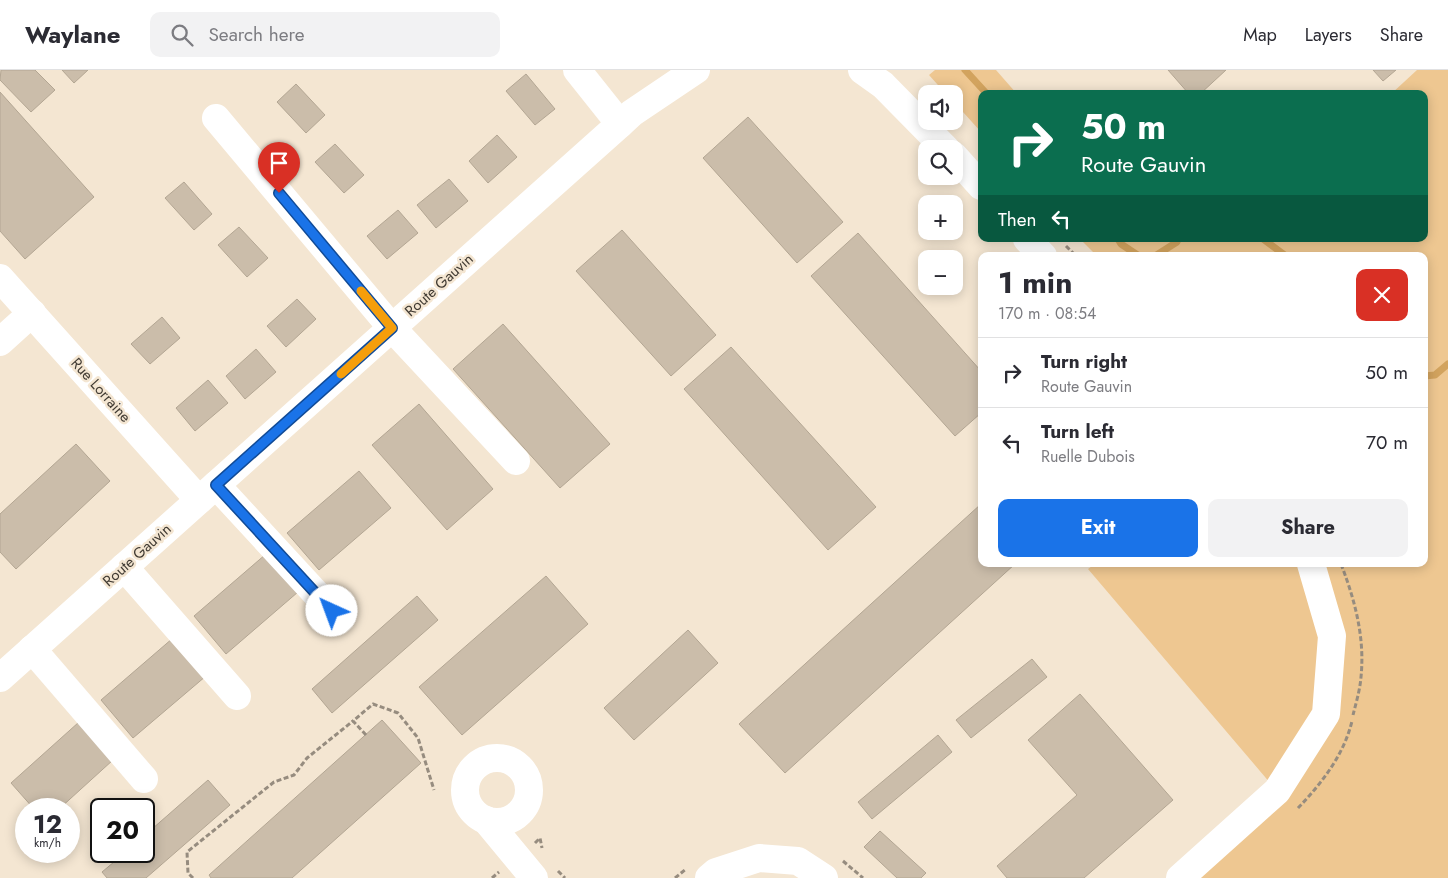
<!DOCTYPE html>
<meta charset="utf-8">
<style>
body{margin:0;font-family:Jost,sans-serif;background:#f2f2f3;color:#2b2b33;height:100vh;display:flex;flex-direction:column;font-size:19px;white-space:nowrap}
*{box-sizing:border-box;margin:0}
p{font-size:16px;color:#7c7c81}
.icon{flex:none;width:28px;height:28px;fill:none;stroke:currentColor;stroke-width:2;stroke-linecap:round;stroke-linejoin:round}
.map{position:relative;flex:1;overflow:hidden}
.drawer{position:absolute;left:978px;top:182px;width:450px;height:315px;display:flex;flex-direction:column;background:#fff;border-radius:10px;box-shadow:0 2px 12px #0003}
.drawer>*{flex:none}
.banner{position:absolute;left:978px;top:20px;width:450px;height:152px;border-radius:10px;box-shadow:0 2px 12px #0003;background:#0b6e4f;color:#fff;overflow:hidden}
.controls{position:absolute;left:918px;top:15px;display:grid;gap:10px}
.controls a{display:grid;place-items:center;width:45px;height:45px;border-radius:10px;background:#fff;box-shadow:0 2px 12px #0003;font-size:25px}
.speed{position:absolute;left:15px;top:728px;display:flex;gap:10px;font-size:25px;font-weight:700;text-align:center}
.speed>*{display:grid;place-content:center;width:65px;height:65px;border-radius:50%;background:#fff;box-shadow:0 2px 12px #0003;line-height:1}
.speed small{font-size:12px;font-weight:400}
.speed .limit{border:2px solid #111;border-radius:8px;background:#fff;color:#111}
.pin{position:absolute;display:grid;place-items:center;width:42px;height:42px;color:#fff;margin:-51px -21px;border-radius:50% 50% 50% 0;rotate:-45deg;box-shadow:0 0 5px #0007}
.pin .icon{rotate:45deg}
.me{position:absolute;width:55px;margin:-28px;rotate:317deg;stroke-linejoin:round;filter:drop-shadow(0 0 4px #0008)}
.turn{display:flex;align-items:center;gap:18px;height:105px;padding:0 20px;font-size:22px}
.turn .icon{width:65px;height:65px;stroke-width:2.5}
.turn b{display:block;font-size:35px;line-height:42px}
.then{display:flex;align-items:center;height:48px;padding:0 20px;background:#0003;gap:10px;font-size:19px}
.round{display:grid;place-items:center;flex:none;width:52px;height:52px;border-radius:10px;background:#f2f2f3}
.overview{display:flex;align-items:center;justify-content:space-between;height:85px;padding:0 20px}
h1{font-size:30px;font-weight:700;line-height:38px}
.cta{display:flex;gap:10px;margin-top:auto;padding:10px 20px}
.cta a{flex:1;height:58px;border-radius:10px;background:#1a73e8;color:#fff;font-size:20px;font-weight:700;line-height:58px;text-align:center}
.cta a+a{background:#f2f2f3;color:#2b2b33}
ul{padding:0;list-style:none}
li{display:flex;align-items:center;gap:15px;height:70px;padding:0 20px;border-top:1px solid #e1e1e2}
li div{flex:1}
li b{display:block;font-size:19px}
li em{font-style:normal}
header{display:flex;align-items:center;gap:30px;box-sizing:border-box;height:70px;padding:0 25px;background:#fff;border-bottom:1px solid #e1e1e2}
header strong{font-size:24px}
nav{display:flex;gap:28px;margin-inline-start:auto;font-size:18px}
.search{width:350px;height:45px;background:#f2f2f3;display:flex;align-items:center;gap:12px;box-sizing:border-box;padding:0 18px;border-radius:10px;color:#7c7c81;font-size:19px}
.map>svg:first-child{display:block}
.green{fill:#eec791}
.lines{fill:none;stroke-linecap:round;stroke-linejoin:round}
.stream{stroke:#d2a35e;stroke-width:7}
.building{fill:#cbbdaa;stroke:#b3a693}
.path{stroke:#968c7f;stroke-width:3;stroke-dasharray:5 2.5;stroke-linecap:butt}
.minor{stroke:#fff;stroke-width:28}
.route-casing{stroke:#114b97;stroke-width:12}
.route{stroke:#1a73e8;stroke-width:9}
.slow{stroke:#f59e0b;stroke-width:9}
.labels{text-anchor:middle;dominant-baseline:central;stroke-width:5;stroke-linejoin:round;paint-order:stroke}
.street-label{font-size:15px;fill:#413b33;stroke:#f4e6d2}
</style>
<header>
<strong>Waylane</strong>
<div class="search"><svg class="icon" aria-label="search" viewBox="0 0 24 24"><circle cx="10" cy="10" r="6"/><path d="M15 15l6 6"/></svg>Search here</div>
<nav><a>Map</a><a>Layers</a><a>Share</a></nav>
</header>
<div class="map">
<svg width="1448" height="808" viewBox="0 0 1448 808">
<rect width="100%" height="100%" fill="#f4e6d2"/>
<g class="green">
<polygon points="935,0 996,0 1017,24 981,24 981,62 954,32 954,24 946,24 929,5"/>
<polygon points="1417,0 1448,0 1448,808 1180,808 1277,721 1088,499 1095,494 1424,494 1424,186 1097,186 1080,169 1424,169 1424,24 1391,24"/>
</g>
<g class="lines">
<g class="stream">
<polyline points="965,0 987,24"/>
<polyline points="1118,169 1121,174 1139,186"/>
<polyline points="1263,169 1286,186"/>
<polyline points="1155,186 1177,172 1178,169"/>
<polyline points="1424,306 1435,305 1448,294"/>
</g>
</g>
<g class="building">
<polygon points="1,0 35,0 55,20 31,42 0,10"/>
<polygon points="62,0 88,0 74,13"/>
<polygon points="1168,0 1226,0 1200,24 1189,24"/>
<polygon points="1373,0 1396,0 1383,11"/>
<polygon points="526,4 555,39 535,55 506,21"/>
<polygon points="296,14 325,45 306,63 277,32"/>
<polygon points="0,22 94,127 25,189 0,161"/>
<polygon points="748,47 843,152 797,193 703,88"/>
<polygon points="497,65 517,87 488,113 469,91"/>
<polygon points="335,74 364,105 344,123 315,92"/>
<polygon points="449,109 468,131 436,158 417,135"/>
<polygon points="184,112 212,144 194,160 165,128"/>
<polygon points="398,140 418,163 387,189 367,166"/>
<polygon points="239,157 268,188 247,207 218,175"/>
<polygon points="622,160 716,265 671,306 576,201"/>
<polygon points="858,163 981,301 981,343 955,366 811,206"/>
<polygon points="297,229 316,249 286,277 267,256"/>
<polygon points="162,247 180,268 150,294 131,274"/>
<polygon points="503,254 610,374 560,418 453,299"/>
<polygon points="731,277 876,437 828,480 684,319"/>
<polygon points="256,279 276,302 245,329 226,306"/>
<polygon points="208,310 228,333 195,361 176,338"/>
<polygon points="419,334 493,419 447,460 372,375"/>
<polygon points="76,374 110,411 16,499 0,482 0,444"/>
<polygon points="359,401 391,438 319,500 287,463"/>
<polygon points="981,434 981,494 1015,494 785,703 739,654"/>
<polygon points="266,484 298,522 226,584 194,546"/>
<polygon points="546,506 588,554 462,665 419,617"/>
<polygon points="417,526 438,550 332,643 312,619"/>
<polygon points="688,560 718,593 634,670 604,638"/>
<polygon points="173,568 206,606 133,668 101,630"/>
<polygon points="1032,589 1047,607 971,668 956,650"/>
<polygon points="1080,624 1173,730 1084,808 1007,808 997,796 1077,725 1028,670"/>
<polygon points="382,650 421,693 292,808 211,808 209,805"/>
<polygon points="79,652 113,690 59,739 34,739 11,713"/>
<polygon points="938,665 952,682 872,749 858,732"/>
<polygon points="208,710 230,735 146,808 107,808 102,802 127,781 144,781 144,766"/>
<polygon points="880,761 926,803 921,808 897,808 864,777"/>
</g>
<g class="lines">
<g class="path">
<polyline points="1066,176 1076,186"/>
<path d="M1341,494C1355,530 1365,568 1361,607C1360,620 1356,633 1353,645"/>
<polyline points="366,665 353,651 373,634 398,643 418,668 434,720"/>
<path d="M1298,738C1321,714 1344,685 1352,651"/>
<polyline points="535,773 540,768 542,778"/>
<polyline points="843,791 863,808"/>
<polyline points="558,801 565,808"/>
<polyline points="193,808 188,803 187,782 274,712 294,705 307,688 353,651"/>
<polyline points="492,808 499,802"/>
<polyline points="675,808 686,799"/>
</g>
<g class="minor">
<polyline points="577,0 620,54"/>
<polyline points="862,0 883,15 946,79"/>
<polyline points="216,48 392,258 516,391"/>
<polyline points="954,86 981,116"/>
<polyline points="1027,169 1043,186"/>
<polyline points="0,208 199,430"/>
<polyline points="0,272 32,243"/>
<polyline points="216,415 332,541"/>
<polyline points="124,497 237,626"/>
<polyline points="32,579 144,709"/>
<polyline points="0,608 620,54 632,43 696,0"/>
<circle cx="497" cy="720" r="32"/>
<polyline points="486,750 534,808"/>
<polyline points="709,808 716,802 759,788 798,791 824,808"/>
<polyline points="1180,808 1277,721 1326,644 1332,566 1311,494"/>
</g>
</g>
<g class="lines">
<g class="route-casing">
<polyline id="route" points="279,123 392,258 216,415 332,541"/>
</g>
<use href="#route" class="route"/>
<polyline class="slow" points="341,304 392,258 361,221"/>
</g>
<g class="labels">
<g class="street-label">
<text transform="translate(439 215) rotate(-42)">Route Gauvin</text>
<text transform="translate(101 320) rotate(48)">Rue Lorraine</text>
<text transform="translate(137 485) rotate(-42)">Route Gauvin</text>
</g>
</g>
</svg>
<div class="controls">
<a><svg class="icon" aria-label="sound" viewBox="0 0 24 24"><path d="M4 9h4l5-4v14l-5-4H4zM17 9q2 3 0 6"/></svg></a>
<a><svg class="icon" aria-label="search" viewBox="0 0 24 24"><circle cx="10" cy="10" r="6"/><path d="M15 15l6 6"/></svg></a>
<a>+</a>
<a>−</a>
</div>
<div class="speed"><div>12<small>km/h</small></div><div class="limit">20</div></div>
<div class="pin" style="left:279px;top:123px;background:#d93025"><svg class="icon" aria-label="arrive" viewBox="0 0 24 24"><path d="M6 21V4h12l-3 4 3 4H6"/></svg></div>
<svg class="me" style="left:332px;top:541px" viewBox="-20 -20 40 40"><circle r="19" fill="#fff"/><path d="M0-13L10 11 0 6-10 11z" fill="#1a73e8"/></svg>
<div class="banner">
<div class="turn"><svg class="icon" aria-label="right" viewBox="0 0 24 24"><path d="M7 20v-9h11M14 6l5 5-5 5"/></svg><div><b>50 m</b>Route Gauvin</div></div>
<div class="then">Then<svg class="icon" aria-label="left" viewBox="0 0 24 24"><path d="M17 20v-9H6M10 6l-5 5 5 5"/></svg></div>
</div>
<section class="drawer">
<div class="overview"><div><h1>1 min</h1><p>170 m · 08:54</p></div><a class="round" style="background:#d93025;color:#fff"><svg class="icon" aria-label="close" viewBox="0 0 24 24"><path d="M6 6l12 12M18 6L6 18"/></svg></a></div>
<ul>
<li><svg class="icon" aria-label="right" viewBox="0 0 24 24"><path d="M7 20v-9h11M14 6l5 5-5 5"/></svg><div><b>Turn right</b><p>Route Gauvin</p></div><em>50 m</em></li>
<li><svg class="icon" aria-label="left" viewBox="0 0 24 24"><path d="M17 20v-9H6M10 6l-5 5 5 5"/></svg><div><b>Turn left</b><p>Ruelle Dubois</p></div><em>70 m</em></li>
</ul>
<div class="cta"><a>Exit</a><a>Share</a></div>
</section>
</div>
